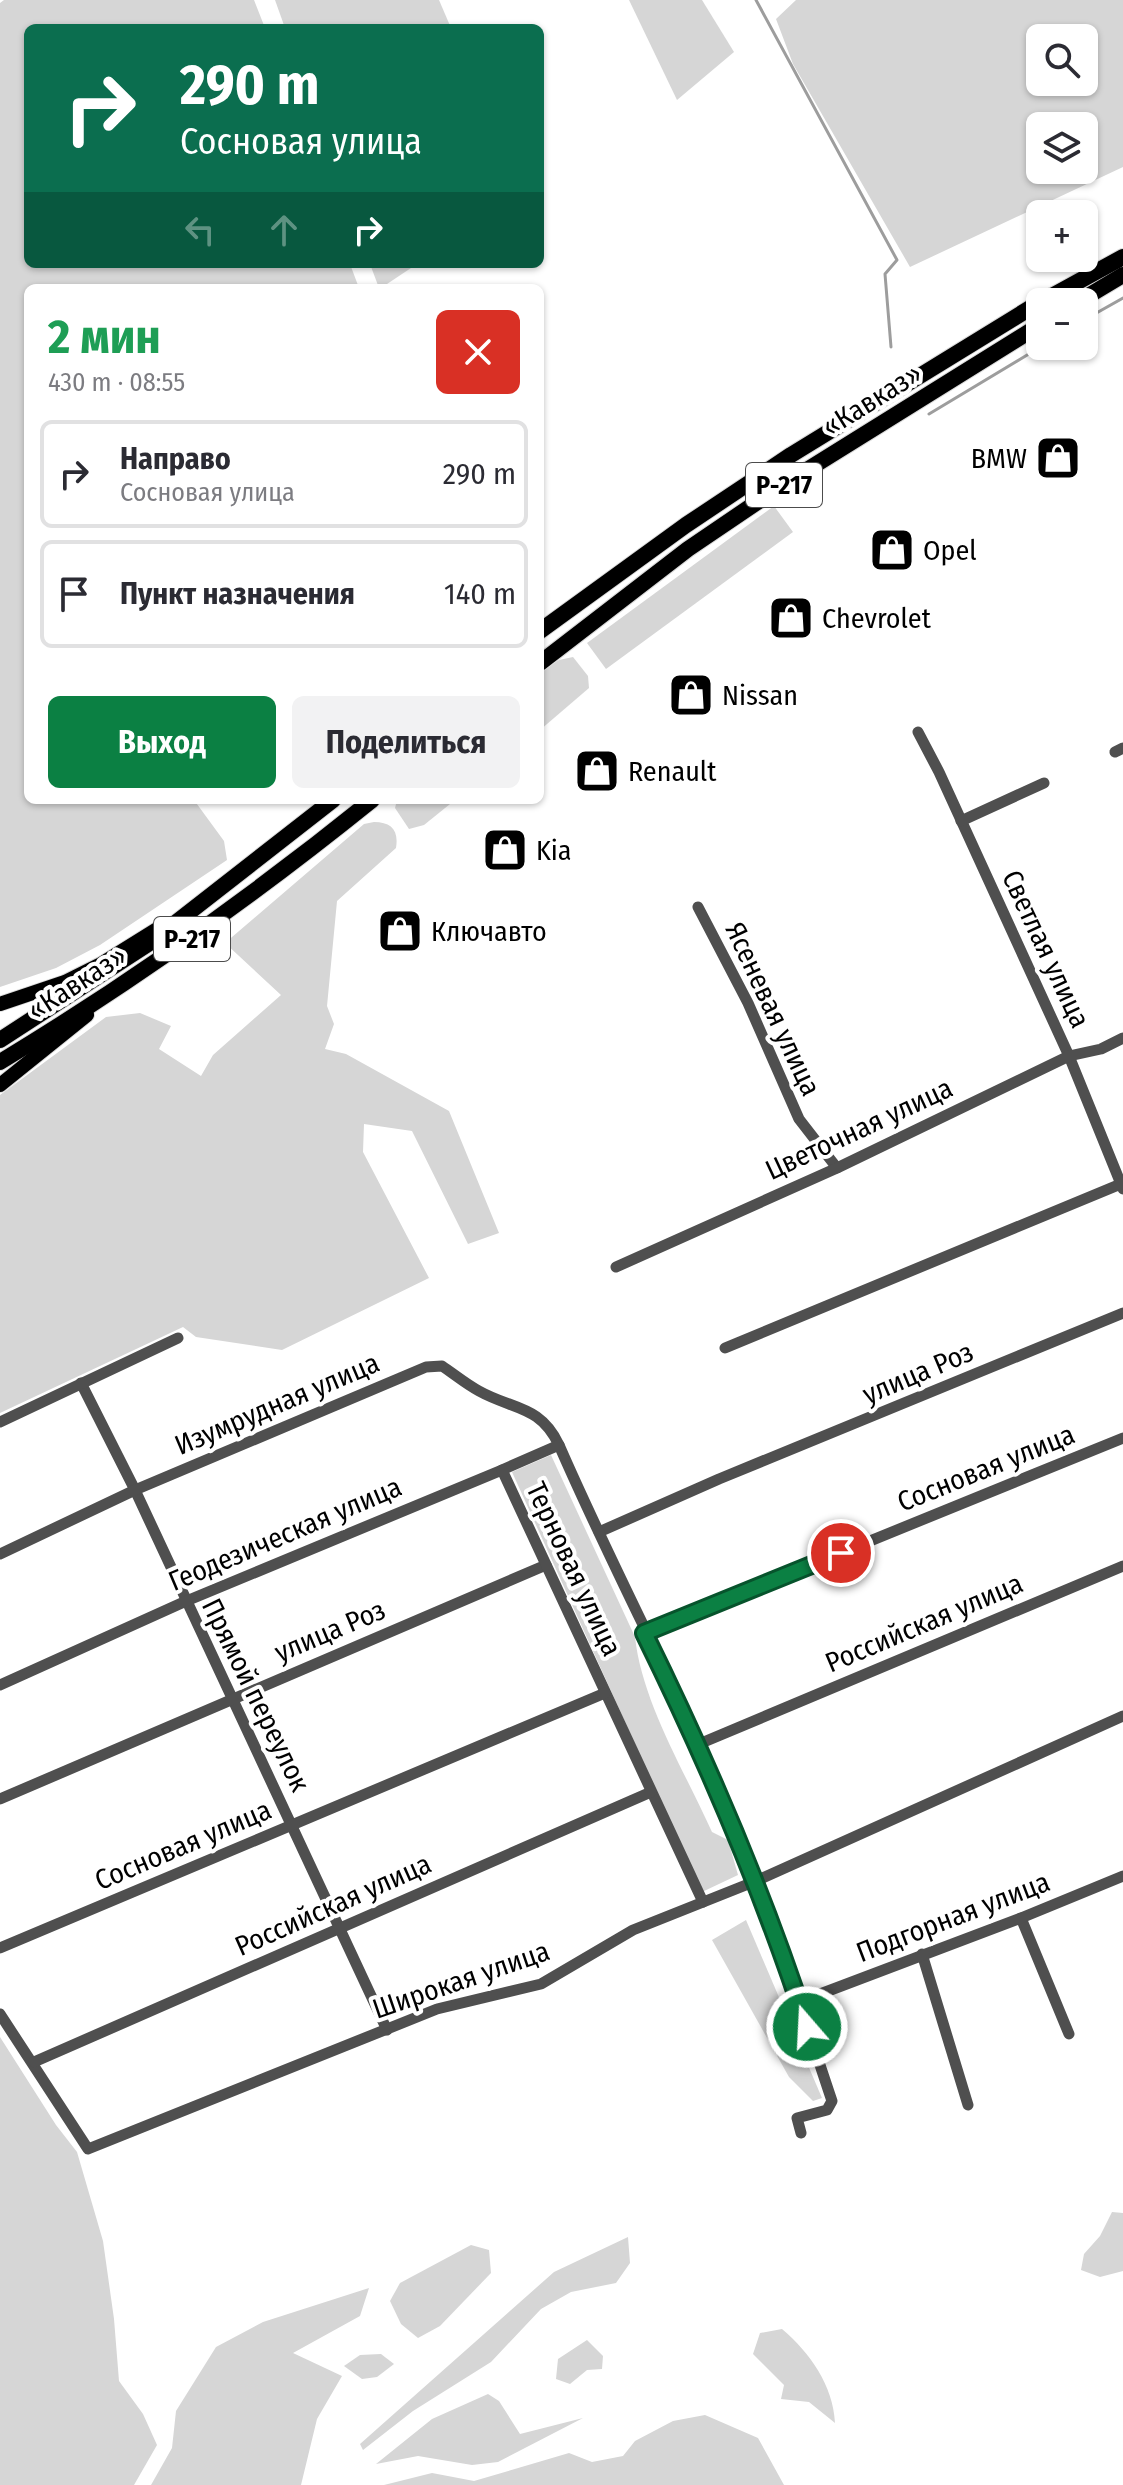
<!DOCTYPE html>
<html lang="ru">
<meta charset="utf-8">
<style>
body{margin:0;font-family:"Fira Sans Condensed",sans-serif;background:#f2f2f3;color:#2b2b33;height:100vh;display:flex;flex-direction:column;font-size:30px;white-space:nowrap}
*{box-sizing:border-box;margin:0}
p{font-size:26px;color:#7c7c81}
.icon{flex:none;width:44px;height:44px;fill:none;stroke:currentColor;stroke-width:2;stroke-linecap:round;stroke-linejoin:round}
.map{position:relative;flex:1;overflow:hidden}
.drawer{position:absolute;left:24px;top:284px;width:520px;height:520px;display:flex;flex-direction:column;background:#fff;border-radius:12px;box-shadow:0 2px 6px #0004}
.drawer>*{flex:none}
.top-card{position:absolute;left:24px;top:24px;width:520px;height:244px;border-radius:12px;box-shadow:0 2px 6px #0004;background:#0b6e4f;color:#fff;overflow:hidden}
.controls{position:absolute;left:1026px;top:24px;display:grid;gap:16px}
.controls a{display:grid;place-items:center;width:72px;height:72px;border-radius:12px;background:#fff;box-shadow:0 2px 6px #0004;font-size:40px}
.pin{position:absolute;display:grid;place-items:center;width:68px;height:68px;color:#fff;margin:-34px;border:4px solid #fff;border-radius:50%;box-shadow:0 2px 8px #0007}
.me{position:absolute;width:88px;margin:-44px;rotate:341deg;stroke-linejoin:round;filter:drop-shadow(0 0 6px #0008)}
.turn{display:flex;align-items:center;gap:28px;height:168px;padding:0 24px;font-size:36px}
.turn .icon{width:104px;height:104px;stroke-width:2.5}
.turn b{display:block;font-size:56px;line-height:68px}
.lanes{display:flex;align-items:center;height:76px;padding:0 24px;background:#0003;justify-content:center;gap:40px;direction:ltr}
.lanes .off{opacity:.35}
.round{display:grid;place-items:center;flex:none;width:84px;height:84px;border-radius:12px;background:#f2f2f3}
.headline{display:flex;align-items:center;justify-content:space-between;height:136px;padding:0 24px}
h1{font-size:48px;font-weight:700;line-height:60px;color:#1e9e55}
.button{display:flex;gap:16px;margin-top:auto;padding:16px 24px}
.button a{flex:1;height:92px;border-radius:12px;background:#0b8043;color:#fff;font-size:32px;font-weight:700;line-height:92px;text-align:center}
.button a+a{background:#f2f2f3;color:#2b2b33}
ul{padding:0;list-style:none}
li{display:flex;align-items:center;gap:24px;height:108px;margin:0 16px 12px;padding:0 8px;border:4px solid #e1e1e2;border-radius:12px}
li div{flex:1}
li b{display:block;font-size:30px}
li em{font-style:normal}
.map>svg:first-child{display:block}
.green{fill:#d6d6d6;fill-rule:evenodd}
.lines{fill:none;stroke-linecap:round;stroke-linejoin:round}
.stream{stroke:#9d9d9d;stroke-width:3}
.major-casing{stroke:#dbdbdb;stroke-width:16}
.highway-casing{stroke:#dbdbdb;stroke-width:18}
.minor{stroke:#4f4f4f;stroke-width:11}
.major{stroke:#000;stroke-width:14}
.highway{stroke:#000;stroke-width:16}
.route-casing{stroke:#07532c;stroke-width:20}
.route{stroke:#0b8043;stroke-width:14}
.labels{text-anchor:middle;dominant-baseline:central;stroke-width:8;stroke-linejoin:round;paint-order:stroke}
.shield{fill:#fff;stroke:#4c4c4c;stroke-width:2}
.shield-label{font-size:26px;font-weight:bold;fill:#000}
.street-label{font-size:28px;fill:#000;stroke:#fff}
.poi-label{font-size:28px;fill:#000;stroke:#fff;text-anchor:start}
</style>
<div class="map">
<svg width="1123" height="2485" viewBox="0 0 1123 2485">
<rect width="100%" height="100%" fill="#fff"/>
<g class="green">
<polygon points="4,0 254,0 265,28 28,28 28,264 350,264 359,288 28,288 28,800 194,800 224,841 227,860 100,945 56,968 0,987 0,3"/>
<polygon points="275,0 439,0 451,28 285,28"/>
<polygon points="629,0 702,0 734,52 677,100"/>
<path d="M796,0H1123V167L910,267L793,64L776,19ZM1040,38H1084V82H1040ZM1040,126H1084V170H1040Z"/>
<polygon points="370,264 417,264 381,288 379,288"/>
<polygon points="774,506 793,532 606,669 587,643"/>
<polygon points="573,657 588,676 589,688 540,730 540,671 559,660"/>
<polygon points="397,800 455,800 424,825 409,829 395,808"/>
<path d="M374,822C391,822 399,830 396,848L337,901L327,1006L334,1024L325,1049L346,1054L449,1111L499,1233L468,1244L412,1131L364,1124L363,1152L429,1278L282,1350L196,1337L183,1327L0,1413V1095L106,1017L140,1013L171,1026L159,1049L201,1076L213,1055L281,995L225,943L364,824Z"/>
<path d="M551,1455L635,1637C642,1702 685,1772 712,1832L728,1840L738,1875L702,1892L512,1472Z"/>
<polygon points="746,1920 822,2098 813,2101 789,2077 712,1940"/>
<polygon points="0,2037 56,2125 77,2152 103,2241 114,2319 119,2381 143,2414 157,2445 134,2485 0,2485"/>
<polygon points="1112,2212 1123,2213 1123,2271 1100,2277 1081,2270 1084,2254 1100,2236"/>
<polygon points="628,2237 630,2263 616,2283 571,2292 541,2309 491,2362 413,2411 363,2450 360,2444 554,2272"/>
<polygon points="471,2245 489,2250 491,2273 440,2326 418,2338 401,2324 390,2301 400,2283"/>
<polygon points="369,2288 360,2316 293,2353 342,2376 317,2419 301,2485 151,2485 172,2448 176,2411 216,2347 263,2322"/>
<path d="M782,2329C810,2353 833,2385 835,2423L809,2402L781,2399L784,2385L753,2354L760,2333Z"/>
<polygon points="587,2340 603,2356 602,2369 587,2370 570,2384 556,2379 558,2359"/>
<polygon points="381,2354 394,2364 377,2377 362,2379 344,2366 360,2355"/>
<polygon points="488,2394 499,2401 520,2434 583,2418 498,2462 472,2465 418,2456 376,2464 432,2419"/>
<polygon points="705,2415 758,2438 784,2485 384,2485 432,2473 474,2481 569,2453 592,2462 623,2456 635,2441 673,2421"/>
</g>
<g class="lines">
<g class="stream">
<polyline points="756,0 897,260 885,274 891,347"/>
<polyline points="1084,320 1123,298"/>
<polyline points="929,414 1042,346"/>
</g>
<g class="major-casing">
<g id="major">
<polyline points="0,1004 65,982 101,964 162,926"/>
<polyline points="0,1085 87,1015"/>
</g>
</g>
<g class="highway-casing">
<g id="highway">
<polyline points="1041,302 1123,257"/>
<polyline points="1078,302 1123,275"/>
<polyline points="540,631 686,525 791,455 1040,302"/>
<polyline points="540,663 688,549 778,488 1040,325"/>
<polyline points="0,1040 151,942 333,800"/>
<path d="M0,1062C131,983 253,896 372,800"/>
</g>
</g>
<g class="minor">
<polyline points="918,732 939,772 1069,1056 1123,1189"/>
<polyline points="1115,752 1123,748"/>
<polyline points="961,821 1044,783"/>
<polyline points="698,907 748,1003 799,1119 837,1168"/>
<polyline points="616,1267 837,1168 1069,1056 1101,1049 1123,1038"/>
<polyline points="725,1348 1123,1183"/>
<polyline points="81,1383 135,1490 387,2030"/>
<polyline points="0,1422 178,1338"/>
<polyline points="599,1532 719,1479 1123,1313"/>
<path d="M0,1554L135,1490L426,1367L442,1366C454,1374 466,1384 479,1391C513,1410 540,1405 559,1445"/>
<polyline points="644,1633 1123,1438"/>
<polyline points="0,1685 184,1602 502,1470"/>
<polyline points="699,1744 1123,1566"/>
<polyline points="0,1799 546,1565"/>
<path d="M703,1902L502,1470L559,1445C603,1546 653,1643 699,1742C752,1858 792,1981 832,2101L827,2110L797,2118L801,2133"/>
<polyline points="1021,1918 1069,2034"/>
<polyline points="0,1948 605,1693"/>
<polyline points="922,1954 968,2105"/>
<polyline points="799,2002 1021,1918 1123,1876"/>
<polyline points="0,2014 88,2149 437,2009 541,1984 633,1930 756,1881 1123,1716"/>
<polyline points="34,2062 651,1792"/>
</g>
<use href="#major" class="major"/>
<use href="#highway" class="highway"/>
</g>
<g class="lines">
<g class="route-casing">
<path id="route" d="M807,2027C763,1891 707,1761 644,1633L841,1553"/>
</g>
<use href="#route" class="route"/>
</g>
<defs>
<g id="shop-square" transform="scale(2.3)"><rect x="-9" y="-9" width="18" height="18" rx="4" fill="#000" stroke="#fff"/><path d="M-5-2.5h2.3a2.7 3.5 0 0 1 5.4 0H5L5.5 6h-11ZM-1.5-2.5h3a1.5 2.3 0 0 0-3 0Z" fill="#fff"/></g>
</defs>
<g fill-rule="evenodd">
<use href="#shop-square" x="1058" y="458"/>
<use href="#shop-square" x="892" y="550"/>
<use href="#shop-square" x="791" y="618"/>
<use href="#shop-square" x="691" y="695"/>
<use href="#shop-square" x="597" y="771"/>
<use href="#shop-square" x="505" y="850"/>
<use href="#shop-square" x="400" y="931"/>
</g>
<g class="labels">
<g class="shield">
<rect x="746" y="463" width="76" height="44" rx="6"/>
<rect x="154" y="917" width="76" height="44" rx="6"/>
</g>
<g class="shield-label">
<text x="784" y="485">Р-217</text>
<text x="192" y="939">Р-217</text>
</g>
<g class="street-label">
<text transform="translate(872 400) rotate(-32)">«Кавказ»</text>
<text transform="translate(1046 949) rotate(65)">Светлая улица</text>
<text transform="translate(77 983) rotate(-33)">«Кавказ»</text>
<text transform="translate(773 1009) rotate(65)">Ясеневая улица</text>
<text transform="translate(859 1129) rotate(-25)">Цветочная улица</text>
<text transform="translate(918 1373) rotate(-23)">улица Роз</text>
<text transform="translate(277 1404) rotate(-23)">Изумрудная улица</text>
<text transform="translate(986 1468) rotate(-22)">Сосновая улица</text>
<text transform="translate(285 1534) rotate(-23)">Геодезическая улица</text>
<text transform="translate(574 1569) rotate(65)">Терновая улица</text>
<text transform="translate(924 1623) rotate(-23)">Российская улица</text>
<text transform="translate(330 1631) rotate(-23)">улица Роз</text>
<text transform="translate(256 1695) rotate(64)">Прямой переулок</text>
<text transform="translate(183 1845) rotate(-23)">Сосновая улица</text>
<text transform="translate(333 1905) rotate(-24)">Российская улица</text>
<text transform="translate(953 1917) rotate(-21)">Подгорная улица</text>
<text transform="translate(461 1980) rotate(-19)">Широкая улица</text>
</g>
<g class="poi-label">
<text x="1027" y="458" text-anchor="end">BMW</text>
<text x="923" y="550">Opel</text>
<text x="822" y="618">Chevrolet</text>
<text x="722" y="695">Nissan</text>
<text x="628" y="771">Renault</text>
<text x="536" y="850">Kia</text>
<text x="431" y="931">Ключавто</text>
</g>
</g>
</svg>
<div class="controls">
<a><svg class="icon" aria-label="search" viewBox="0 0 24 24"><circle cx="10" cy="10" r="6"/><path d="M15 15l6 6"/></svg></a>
<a><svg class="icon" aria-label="layers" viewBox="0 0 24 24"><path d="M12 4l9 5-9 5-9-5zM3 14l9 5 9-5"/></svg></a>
<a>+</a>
<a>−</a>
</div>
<div class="pin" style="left:841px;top:1553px;background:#d93025"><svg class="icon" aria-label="arrive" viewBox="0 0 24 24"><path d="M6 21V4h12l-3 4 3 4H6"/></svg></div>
<svg class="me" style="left:807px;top:2027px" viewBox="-20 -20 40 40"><circle r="17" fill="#0b8043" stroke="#fff" stroke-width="3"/><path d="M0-11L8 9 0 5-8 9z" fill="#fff"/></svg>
<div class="top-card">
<div class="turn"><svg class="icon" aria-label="right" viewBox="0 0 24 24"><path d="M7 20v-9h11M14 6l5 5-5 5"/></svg><div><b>290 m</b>Сосновая улица</div></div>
<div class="lanes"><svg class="icon off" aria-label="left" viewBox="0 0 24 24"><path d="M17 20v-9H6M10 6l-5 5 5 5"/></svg><svg class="icon off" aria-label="ahead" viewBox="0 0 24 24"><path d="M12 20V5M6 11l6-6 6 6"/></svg><svg class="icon" aria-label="right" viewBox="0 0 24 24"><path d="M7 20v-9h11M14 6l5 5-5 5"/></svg></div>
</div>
<section class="drawer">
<div class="headline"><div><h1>2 мин</h1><p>430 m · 08:55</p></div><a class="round" style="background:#d93025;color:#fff"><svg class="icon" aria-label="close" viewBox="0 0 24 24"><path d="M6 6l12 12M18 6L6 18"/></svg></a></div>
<ul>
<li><svg class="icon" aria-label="right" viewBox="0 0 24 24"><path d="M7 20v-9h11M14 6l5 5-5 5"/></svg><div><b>Направо</b><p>Сосновая улица</p></div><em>290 m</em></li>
<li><svg class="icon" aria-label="arrive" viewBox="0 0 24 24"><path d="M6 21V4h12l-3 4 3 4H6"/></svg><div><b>Пункт назначения</b></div><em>140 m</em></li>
</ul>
<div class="button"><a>Выход</a><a>Поделиться</a></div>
</section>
</div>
